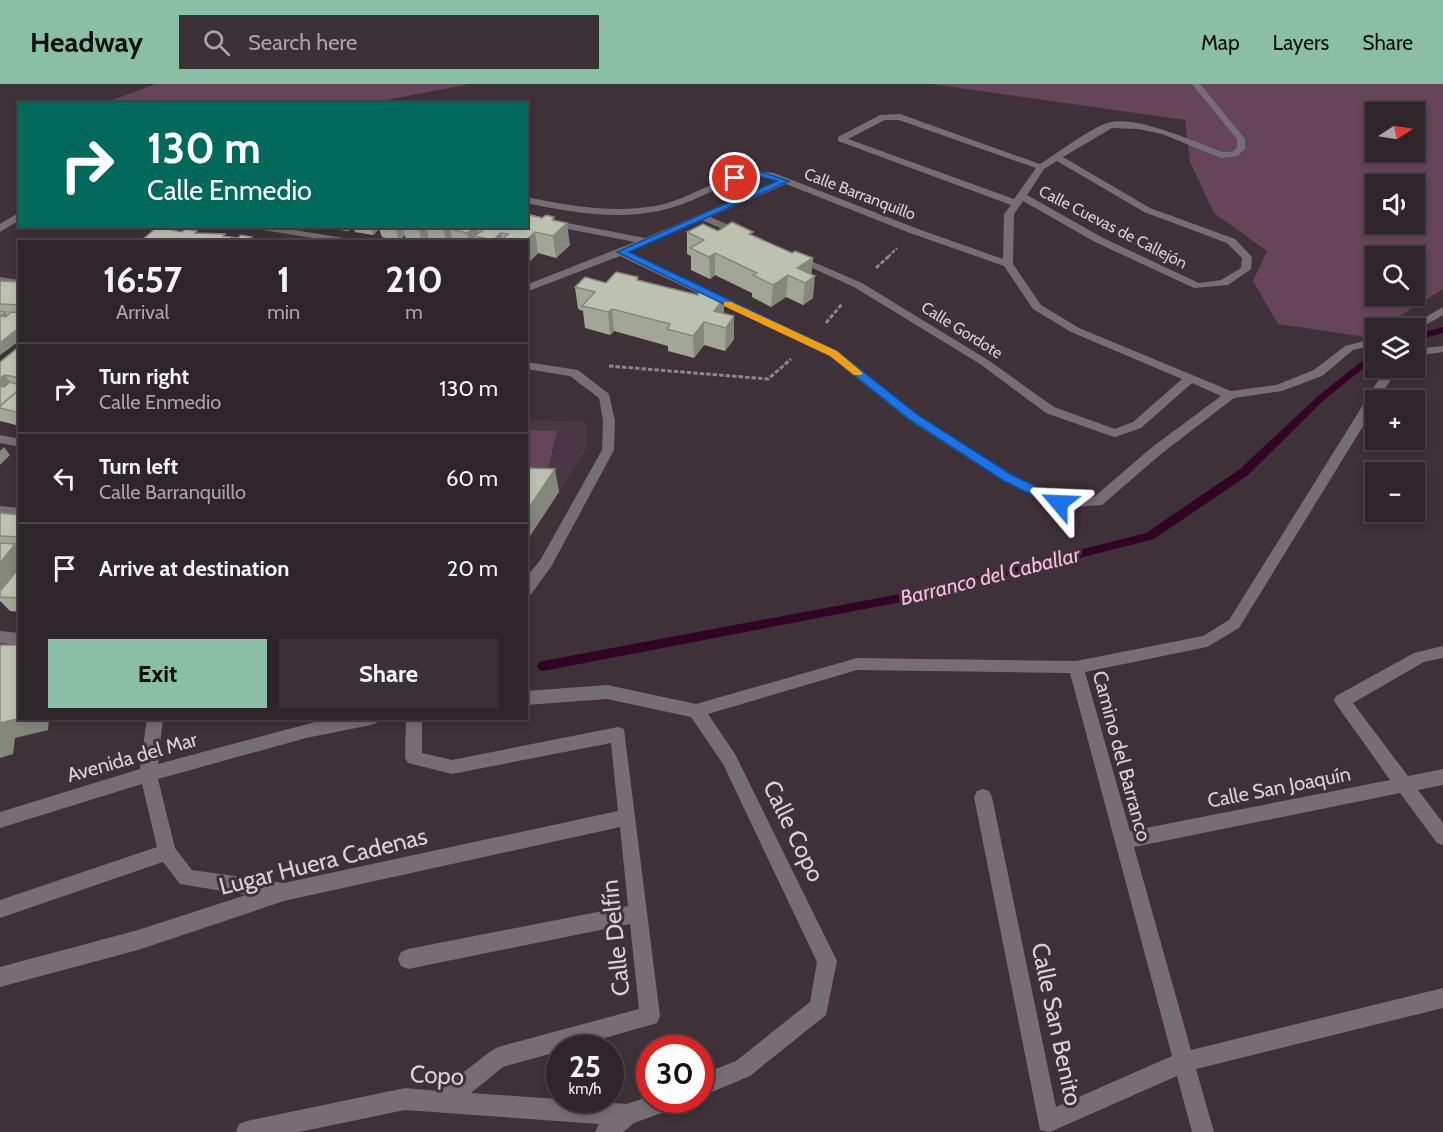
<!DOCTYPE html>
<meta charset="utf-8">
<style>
body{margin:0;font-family:Cabin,sans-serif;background:#3a3136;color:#f1f3f6;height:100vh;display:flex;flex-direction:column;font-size:22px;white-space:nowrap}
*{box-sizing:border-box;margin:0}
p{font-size:20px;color:#a7a5a8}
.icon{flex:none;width:33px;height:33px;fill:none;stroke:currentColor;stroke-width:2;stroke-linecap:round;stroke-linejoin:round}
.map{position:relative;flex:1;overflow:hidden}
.drawer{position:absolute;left:18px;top:156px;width:510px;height:480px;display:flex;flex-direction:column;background:#2e252a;border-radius:0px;box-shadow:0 3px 9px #0003,0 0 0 2px #494247}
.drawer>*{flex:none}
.banner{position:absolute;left:18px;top:18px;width:510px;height:126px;border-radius:0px;box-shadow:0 3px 9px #0003,0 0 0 2px #494247;background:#00695c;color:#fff;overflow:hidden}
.needle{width:39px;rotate:78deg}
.buttons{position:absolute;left:1365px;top:18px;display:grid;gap:12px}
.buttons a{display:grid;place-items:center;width:60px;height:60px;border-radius:0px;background:#2e252a;box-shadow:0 3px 9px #0003,0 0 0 2px #494247;font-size:30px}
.speed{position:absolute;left:546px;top:951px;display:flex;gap:12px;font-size:30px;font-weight:700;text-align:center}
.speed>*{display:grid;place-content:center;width:78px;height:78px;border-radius:50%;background:#2e252a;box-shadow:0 3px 9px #0003,0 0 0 2px #494247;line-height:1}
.speed small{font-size:15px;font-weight:400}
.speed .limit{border:9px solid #d22;background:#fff;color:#111}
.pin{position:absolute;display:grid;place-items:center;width:51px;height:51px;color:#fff;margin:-26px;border:3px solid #fff;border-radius:50%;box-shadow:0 2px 6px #0007}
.me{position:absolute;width:66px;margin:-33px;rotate:296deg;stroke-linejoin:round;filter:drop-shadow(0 0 4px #0008)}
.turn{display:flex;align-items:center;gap:21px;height:126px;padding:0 30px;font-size:27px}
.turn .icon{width:78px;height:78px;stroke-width:2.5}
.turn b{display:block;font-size:42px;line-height:51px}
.eta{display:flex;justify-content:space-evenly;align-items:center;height:102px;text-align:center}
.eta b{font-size:36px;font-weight:700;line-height:42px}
.button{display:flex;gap:12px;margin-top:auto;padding:12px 30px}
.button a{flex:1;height:69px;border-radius:0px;background:#8abfa5;color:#111;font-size:24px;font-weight:700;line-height:69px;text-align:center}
.button a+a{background:#3a3136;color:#f1f3f6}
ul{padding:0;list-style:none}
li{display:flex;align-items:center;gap:18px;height:90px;padding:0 30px;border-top:2px solid #494247}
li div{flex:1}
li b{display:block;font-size:22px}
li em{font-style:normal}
header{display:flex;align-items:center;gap:36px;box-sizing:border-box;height:84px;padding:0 30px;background:#8abfa5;color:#111}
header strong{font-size:28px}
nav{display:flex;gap:33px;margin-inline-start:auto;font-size:21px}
.search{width:420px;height:54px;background:#3a3136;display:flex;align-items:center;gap:15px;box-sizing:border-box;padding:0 21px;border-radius:0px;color:#a7a5a8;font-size:22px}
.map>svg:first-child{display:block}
.built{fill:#4b3743}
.green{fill:#664559;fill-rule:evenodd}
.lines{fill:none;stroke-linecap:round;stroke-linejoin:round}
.stream{fill:#310423;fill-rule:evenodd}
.path-far1{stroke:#90858b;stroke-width:2;stroke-dasharray:4 1.5;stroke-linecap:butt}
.path{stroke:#90858b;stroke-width:3;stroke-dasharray:4.5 2;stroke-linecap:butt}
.minor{fill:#756e72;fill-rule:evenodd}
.wall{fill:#a2a697}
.shaded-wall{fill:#84877b}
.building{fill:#bcc1b0;stroke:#84877b;stroke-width:1.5}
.route{fill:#1a73e8;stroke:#114b97;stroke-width:1.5}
.slow{fill:#f59e0b}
.labels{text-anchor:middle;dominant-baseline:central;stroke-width:6;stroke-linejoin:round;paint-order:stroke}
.far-street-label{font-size:16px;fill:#dad2d6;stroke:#3e3138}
.street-label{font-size:20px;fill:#dad2d6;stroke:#3e3138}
.water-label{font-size:21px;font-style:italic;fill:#fbb9df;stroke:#3e3138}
.near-street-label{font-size:24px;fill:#dad2d6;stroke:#3e3138}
</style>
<header>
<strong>Headway</strong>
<div class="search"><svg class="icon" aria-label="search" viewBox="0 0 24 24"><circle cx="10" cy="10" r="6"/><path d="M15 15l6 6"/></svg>Search here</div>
<nav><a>Map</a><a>Layers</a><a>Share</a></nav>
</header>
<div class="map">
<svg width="1443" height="1048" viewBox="0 0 1443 1048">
<rect width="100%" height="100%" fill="#3e3138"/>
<polygon class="built" points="527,336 586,338 586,366 527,458"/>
<g class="green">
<polygon points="156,0 469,0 372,19 104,19"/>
<path d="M931,0H1443V205L1380,244H1376L1375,247L1366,253L1278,240L1253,197L1267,167L1214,129L1190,78L1185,36ZM1376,28H1414V68H1376ZM1376,100H1414V140H1376ZM1376,172H1414V212H1376Z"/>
<polygon points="527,346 557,347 546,393 527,392"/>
</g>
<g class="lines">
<g class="stream">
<polygon points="1443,243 1443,249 1414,257 1414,251"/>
<polygon points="1376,266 1376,274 1324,316 1248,391 1154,455 927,513 543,587 539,586 537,582 539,578 543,577 927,505 1146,449 1240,385 1318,312"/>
</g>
<polyline class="path-far1" points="888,173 897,164"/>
<g class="path">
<polyline points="876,184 890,171"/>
<polyline points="826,239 842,220"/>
<polyline points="609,282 768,295 791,275"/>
</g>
<g class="minor">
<path d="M1192,0H1200L1245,55V65L1237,72L1221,74L1162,50L1138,45L1112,44L1063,73L1150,124L1235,155L1252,173L1251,185L1228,201L1194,204L1095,158L1023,117L1014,130L1013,180L1041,221L1079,244L1231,307L1276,301L1314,286L1345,262L1376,254V261L1353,266L1322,292L1282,307L1234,314L1161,370L1102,421L1059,424L1003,397L910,337L829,272L620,172L526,208V201L635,158L526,137V131L645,154L778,97C747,85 718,106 690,117C676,123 661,127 646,129C606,135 566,127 526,119V113C570,122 615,130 660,121C699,112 732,81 774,89L918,145L1003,175L1004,130L1011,121L838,57V53L880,31L900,30L1040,80C1058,69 1089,45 1107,39C1134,30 1196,58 1222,68H1232L1237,64V55ZM885,36H899L1036,84L1014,115L848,55ZM1057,77L1144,128L1227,159L1242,174L1241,184L1221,196L1199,199L1103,154L1027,111L1044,85ZM786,100L910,149L1004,182L1033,225L1071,248L1182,295L1133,338L1115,345L1054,323L988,276L862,199L797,171L788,173L854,203L980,280L1046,329L1111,352L1115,353L1141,344L1192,299L1221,312L1151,364L1094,413L1061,414L1013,391L918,331L837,268L629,168L702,136L740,153H748V149L710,133Z"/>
<polygon points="20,128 20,136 0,148 0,140"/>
<polygon points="239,142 270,142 368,158 337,158"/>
<polygon points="0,193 20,196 20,202 0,199"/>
<polygon points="1443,223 1443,231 1417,246 1407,244"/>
<polygon points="1443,262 1443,268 1414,272 1414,265"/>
<polygon points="526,278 578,286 609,310 615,337 614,366 551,483 531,510 526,511 526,494 541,475 602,366 603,337 599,314 570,292 526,285"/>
<polygon points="1386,284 1398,284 1378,316 1376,316 1376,321 1239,544 1207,563 1085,588 1130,747 1390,696 1334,617 1336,612 1414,569 1443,562 1443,574 1424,578 1353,619 1408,692 1443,685 1443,701 1418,706 1443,739 1443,761 1437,759 1400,709 1134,763 1191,966 1443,904 1443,924 1196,985 1214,1048 1192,1048 1177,992 1050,1048 1040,1046 974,713 977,707 983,705 989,707 992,713 1056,1023 1172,972 1070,589 857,586 708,630 735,670 837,877 826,931 750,992 700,1013 700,991 736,977 810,918 817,878 723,680 691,633 607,615 526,621 526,607 607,601 696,620 857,574 1076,577 1203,552 1229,536"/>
<polygon points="0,351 20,355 20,363 0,359"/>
<polygon points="0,422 20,424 20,434 0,432"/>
<polygon points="0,547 20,549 20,561 0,559"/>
<polygon points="147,634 163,634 158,680 330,634 379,634 377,639 371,641 306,654 158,695 175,764 192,786 284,799 618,727 611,659 452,690 408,679 405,674 406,634 422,634 422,669 452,676 618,643 624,645 660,932 657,939 570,964 560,964 560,967 503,983 471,1009 627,1020 650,1012 650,1016 678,1016 675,1024 634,1039 623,1048 595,1048 599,1040 405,1026 299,1048 236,1048 239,1040 247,1037 405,1004 439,1007 491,967 498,963 639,925 630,840 408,885 401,882 398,875 401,868 408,865 628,822 620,743 284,817 138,866 0,903 0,883 138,846 246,811 180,800 163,778 0,834 0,816 157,763 142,700 0,744 0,728 140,685"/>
</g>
</g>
<g class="wall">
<polygon points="529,127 529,130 554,136 570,161 556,174 538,169 526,181 526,158 430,158 429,155 427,158 410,158 406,157 405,151 399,157 382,153 379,145 373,151 355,148 353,142 526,142"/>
<polygon points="330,142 353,142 348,147 331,145"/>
<polygon points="718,147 753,151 792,169 813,174 811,190 813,214 803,221 786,213 771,223 752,213 752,209 715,191 710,195 691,186 691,172 687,170 687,148"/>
<polygon points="639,196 698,211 724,214 724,230 734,232 734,255 725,267 704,261 694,274 668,267 668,262 614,247 610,251 585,244 583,227 578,225 575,203 606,199"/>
<polygon points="0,197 20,198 20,256 0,271"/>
<polygon points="20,262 20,342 0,337 0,278"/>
<polygon points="0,429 20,431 20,528 10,527 0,517"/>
</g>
<g class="shaded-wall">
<polygon points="554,133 556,149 567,139 570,161 556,174 553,152 552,136"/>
<polygon points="346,142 353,142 348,147"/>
<polygon points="370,142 379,142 379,145 373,151"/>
<polygon points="395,142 402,142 405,151 399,157"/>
<polygon points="418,142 426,142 429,155 427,158 422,158"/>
<polygon points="445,142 453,142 453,146 450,145 453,158 446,158 443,144"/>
<polygon points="477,143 479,152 475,152 476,158 469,158 467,149"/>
<polygon points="535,148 538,169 526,181 526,158 524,158"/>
<polygon points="501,149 503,158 494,158 493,156"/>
<polygon points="715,169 715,191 710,195 709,173"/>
<polygon points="813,174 811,195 815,192 813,214 803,221 805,199 797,184"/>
<polygon points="788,191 786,213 771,223 773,201"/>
<polygon points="724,214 724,236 714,227"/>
<polygon points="612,225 614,247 610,251 608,228"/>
<polygon points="5,228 10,236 0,232"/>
<polygon points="734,232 734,255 725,267 726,244"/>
<polygon points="704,238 704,261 694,274 693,252"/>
<polygon points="20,243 20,256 0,271 0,259"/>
<polygon points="5,291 11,299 0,307 0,294"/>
<polygon points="4,363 10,371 0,381 0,367"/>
<polygon points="555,385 559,408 526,458 526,428"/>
<polygon points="15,460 20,466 20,487 0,511 0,479"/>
<polygon points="21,634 49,634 48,646 15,654 13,670 0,674 0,639"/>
</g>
<g class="building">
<polygon points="526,130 542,134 546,131 554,133 552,136 567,139 553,152 535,148 524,158 501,157 508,150 501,149 493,156 475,152 484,145 477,143 467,149 450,145 454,142 526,142"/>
<polygon points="732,138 753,148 749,150 792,169 795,167 813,174 797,184 815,192 805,199 788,191 773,201 753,191 757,189 715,169 709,173 690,164 704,156 687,148 703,140 718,147"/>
<polygon points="157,143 182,148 185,145 197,147 195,149 225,150 223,152 238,154 241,151 252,153 250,156 262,158 141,157"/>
<polygon points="616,188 638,193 637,196 698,211 699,208 724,214 714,227 734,232 726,244 704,238 693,252 667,245 670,240 612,225 608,228 582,222 595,208 575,203 585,193 606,199"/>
<polygon points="0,197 20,198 20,221 0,220"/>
<polygon points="0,227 5,228 0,232 6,233 11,228 20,229 20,243 0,259"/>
<polygon points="20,262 20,294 5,291 0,294 0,278"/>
<polygon points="20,296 20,305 0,322 0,302 4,303 10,298 15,300"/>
<polygon points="20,305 20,329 0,324 0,322"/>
<polygon points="526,384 555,385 526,428"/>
<polygon points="0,429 20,431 20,453 0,452"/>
<polygon points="0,459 15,460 0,479"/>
<polygon points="20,483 20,514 0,513 0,507"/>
<polygon points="0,561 20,561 20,634 21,634 0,639"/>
</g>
<polygon class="route" points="755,86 789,97 629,168 837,267 918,331 1012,391 1064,416 1066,419 1064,422 1055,422 1004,397 910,336 830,272 617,168 777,97 755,91 735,96 731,94"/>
<polygon class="slow" points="724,218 731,218 837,267 863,289 861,291 854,291 830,272 724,222"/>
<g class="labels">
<g class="far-street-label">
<text transform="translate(860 110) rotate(21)">Calle Barranquillo</text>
<text transform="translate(1113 143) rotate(27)">Calle Cuevas de Callejón</text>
<text transform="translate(962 246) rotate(32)">Calle Gordote</text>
</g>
<g class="street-label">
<text transform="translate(1122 672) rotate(75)">Camino del Barranco</text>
<text transform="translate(132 673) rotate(-16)">Avenida del Mar</text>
<text transform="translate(1279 703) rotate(-11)">Calle San Joaquín</text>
</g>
<g class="water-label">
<text transform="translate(990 492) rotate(-14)">Barranco del Caballar</text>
</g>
<g class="near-street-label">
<text transform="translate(794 747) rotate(64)">Calle Copo</text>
<text transform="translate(323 777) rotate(-14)">Lugar Huera Cadenas</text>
<text transform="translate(615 854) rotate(-96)">Calle Delfín</text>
<text transform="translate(1057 940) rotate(78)">Calle San Benito</text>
<text transform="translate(437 991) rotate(3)">Copo</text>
</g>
</g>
</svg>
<div class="buttons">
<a><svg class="needle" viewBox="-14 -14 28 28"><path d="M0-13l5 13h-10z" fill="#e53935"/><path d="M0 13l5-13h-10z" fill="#a7a5a8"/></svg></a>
<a><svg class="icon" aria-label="sound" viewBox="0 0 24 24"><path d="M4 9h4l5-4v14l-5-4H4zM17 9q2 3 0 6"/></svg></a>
<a><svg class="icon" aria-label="search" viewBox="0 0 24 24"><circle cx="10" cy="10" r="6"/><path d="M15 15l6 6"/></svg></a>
<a><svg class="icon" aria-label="layers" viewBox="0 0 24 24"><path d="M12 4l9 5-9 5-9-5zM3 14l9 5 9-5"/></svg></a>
<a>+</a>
<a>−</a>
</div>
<div class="speed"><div>25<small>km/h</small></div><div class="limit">30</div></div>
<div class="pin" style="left:735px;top:94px;background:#d93025"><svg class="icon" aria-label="arrive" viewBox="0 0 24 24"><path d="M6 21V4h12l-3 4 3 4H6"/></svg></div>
<svg class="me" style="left:1059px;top:419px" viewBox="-20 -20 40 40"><path d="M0-17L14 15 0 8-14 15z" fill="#1a73e8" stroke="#fff" stroke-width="4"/></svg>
<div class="banner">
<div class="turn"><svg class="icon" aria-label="right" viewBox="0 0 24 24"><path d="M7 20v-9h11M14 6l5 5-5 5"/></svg><div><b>130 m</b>Calle Enmedio</div></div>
</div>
<section class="drawer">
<div class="eta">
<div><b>16:57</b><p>Arrival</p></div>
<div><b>1</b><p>min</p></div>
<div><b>210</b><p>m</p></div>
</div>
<ul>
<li><svg class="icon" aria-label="right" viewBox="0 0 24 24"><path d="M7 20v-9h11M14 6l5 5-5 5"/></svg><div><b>Turn right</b><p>Calle Enmedio</p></div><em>130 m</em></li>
<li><svg class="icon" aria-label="left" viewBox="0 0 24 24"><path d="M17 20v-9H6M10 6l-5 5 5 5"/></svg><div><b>Turn left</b><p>Calle Barranquillo</p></div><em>60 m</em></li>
<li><svg class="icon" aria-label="arrive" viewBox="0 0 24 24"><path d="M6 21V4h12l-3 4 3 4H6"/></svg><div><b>Arrive at destination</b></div><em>20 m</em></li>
</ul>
<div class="button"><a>Exit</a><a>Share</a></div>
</section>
</div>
